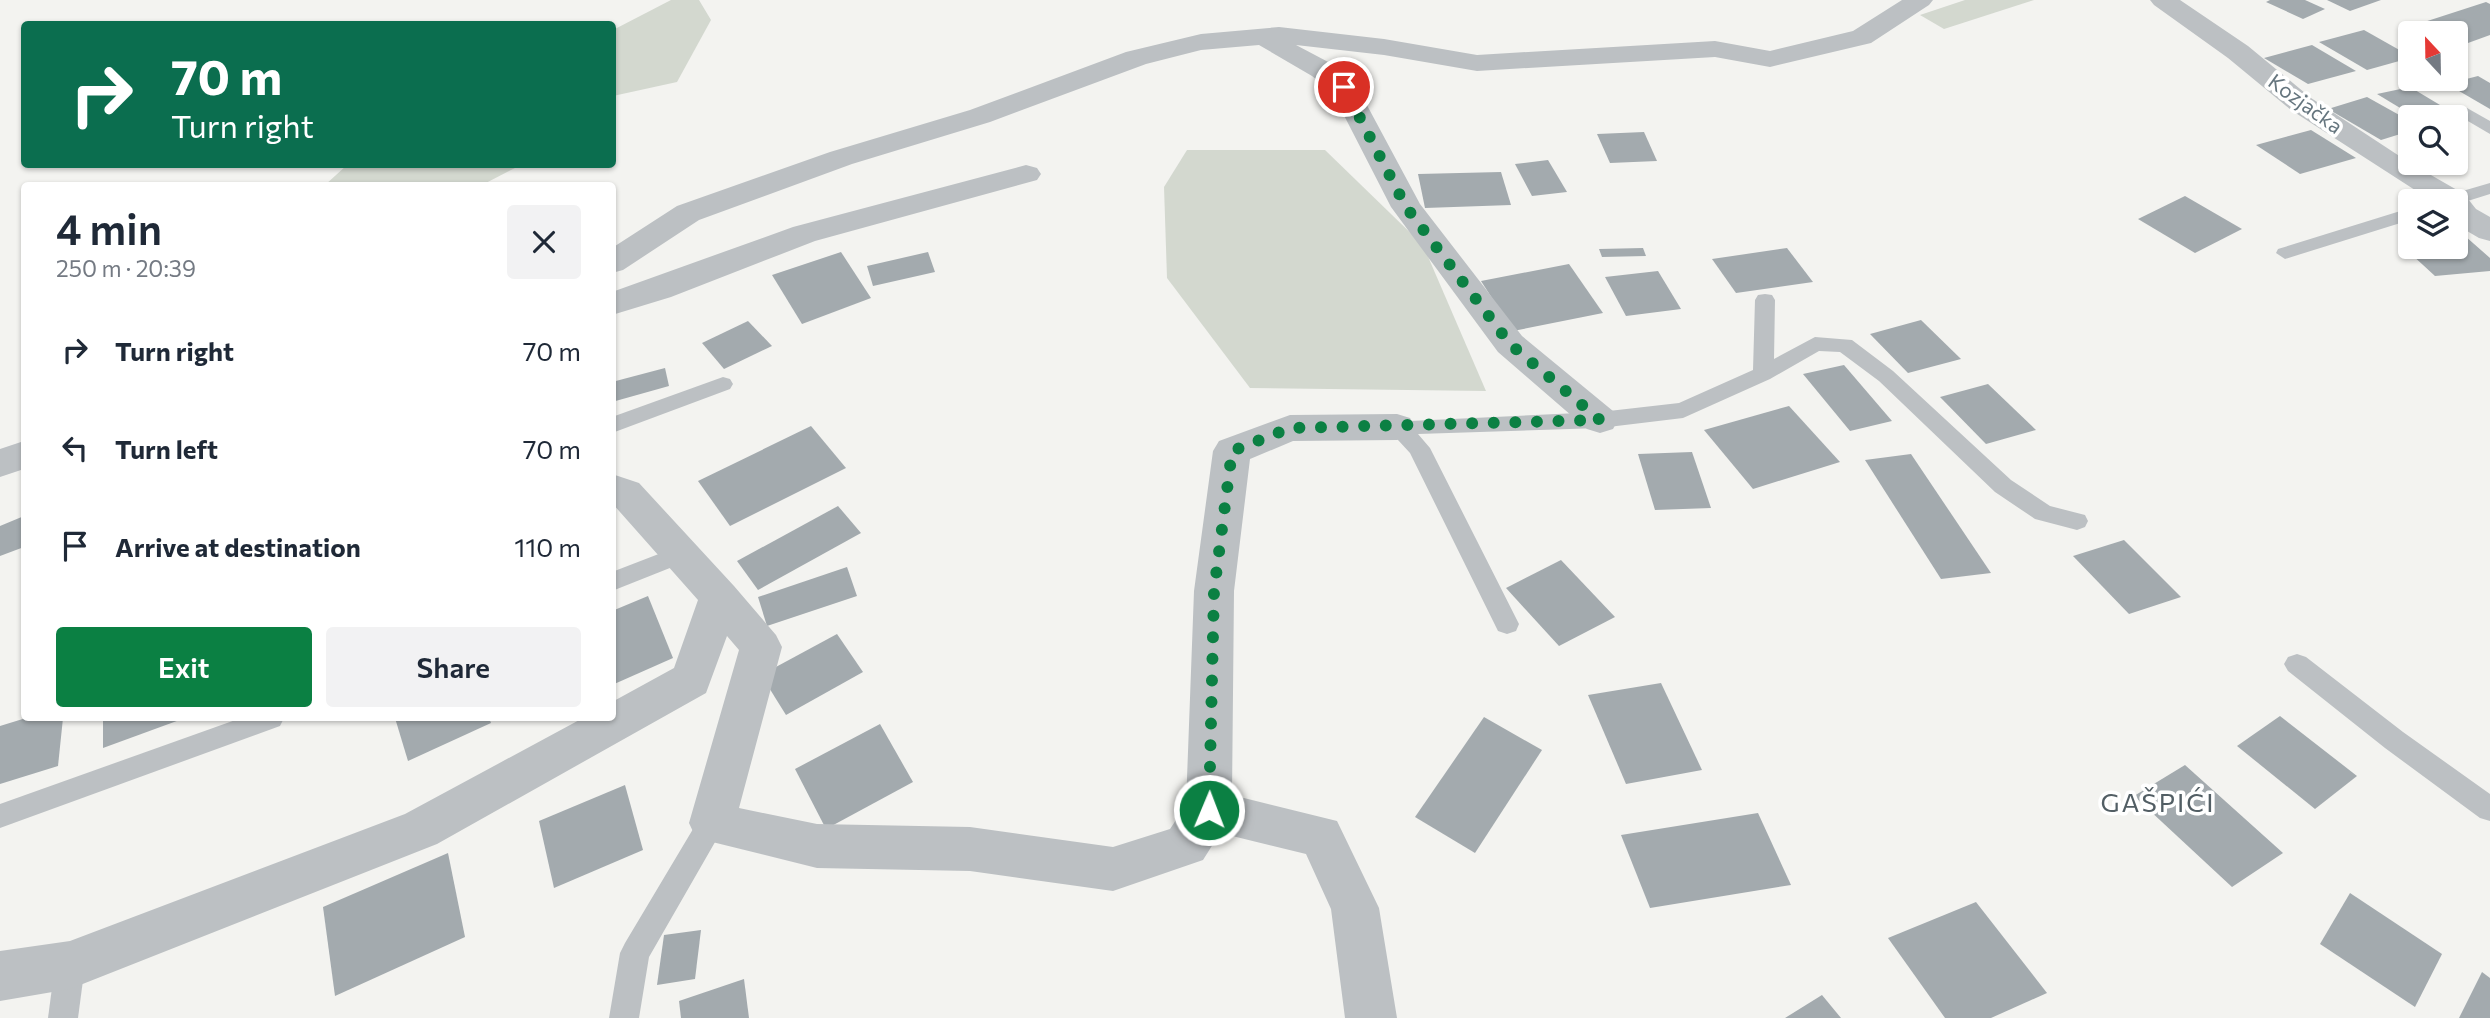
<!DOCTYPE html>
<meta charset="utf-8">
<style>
body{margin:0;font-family:Commissioner,sans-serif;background:#f2f2f3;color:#1f2937;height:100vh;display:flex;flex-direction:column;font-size:26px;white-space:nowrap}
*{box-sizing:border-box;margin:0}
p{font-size:23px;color:#747a83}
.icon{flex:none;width:38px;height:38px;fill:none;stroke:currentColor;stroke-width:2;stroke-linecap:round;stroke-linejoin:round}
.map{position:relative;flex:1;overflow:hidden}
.sheet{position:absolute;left:21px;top:182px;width:595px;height:539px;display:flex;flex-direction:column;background:#fff;border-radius:7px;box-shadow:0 2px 5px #0004}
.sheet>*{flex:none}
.banner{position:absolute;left:21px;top:21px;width:595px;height:147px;border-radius:7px;box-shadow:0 2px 5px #0004;background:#0b6e4f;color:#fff;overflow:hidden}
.needle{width:46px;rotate:338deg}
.tools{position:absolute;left:2398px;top:21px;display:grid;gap:14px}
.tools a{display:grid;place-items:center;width:70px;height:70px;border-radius:7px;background:#fff;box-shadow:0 2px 5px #0004;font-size:35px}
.pin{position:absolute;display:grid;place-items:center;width:60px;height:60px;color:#fff;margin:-30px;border:4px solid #fff;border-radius:50%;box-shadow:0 2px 7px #0007}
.me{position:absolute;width:77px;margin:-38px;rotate:1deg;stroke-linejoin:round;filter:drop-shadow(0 0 5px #0008)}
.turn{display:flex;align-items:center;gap:24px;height:147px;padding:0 35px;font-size:32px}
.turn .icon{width:91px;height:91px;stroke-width:2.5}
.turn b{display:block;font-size:49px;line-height:60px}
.round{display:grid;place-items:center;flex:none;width:74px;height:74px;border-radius:7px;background:#f2f2f3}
.head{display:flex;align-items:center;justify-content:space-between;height:119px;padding:0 35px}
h1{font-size:42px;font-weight:600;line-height:52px}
.button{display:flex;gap:14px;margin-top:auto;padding:14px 35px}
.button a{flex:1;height:80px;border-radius:7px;background:#0b8043;color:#fff;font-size:28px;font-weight:600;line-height:80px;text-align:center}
.button a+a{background:#f2f2f3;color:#1f2937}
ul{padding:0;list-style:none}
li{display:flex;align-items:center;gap:21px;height:98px;padding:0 35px}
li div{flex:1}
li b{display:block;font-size:26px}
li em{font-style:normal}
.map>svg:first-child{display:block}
.green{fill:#d3d8cf}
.building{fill:#a3aaae}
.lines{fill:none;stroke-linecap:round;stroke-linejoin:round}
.lane{fill:#bcc0c3;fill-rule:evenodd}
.street{fill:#bcc0c3;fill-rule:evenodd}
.route{stroke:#0b8043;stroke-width:12;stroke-dasharray:0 21.6}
.labels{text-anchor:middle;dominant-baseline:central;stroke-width:7;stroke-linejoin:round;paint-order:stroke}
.far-street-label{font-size:21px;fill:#65757e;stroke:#fff}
.neighbourhood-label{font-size:26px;letter-spacing:2px;fill:#525e64;stroke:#fff}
</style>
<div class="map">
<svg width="2490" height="1018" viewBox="0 0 2490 1018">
<rect width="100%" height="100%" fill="#f3f3f0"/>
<g class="green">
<polygon points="671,0 699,0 711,20 677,82 613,96 613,30"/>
<polygon points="1965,0 2034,0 1944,29 1920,15"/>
<polygon points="1187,150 1325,150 1423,245 1486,391 1250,388 1167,278 1164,187"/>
<polygon points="347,165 347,164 553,165 515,168 482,185 325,185"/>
</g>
<g class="building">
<polygon points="2270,0 2305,0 2325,9 2303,19 2266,2"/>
<polygon points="2327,0 2381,0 2350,11"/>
<polygon points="2486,2 2490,4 2490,35 2457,47 2455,33 2431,33 2415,25"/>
<polygon points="2364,30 2410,56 2410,58 2367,70 2319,42"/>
<polygon points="2312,45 2356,71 2308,84 2264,58"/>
<polygon points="2478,76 2490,83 2490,109 2447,84"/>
<polygon points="2410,87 2455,114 2415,117 2377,94"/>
<polygon points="2367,97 2410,121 2410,131 2381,140 2328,109"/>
<polygon points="2311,130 2356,158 2300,174 2256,145"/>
<polygon points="1644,132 1657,161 1610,163 1597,134"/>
<polygon points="1548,160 1567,192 1532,196 1515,164"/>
<polygon points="1501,172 1511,205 1425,208 1418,174"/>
<polygon points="2185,196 2242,229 2195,253 2138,219"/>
<polygon points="2465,236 2490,258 2490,271 2435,276 2398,242 2410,241 2410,247 2455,247 2455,237"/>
<polygon points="1643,248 1646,256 1602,257 1599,249"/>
<polygon points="1787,248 1813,282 1736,293 1712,259"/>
<polygon points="841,252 871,298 802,324 772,275"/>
<polygon points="928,252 935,272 873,286 867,266"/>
<polygon points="1569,264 1603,313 1513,331 1481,281"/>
<polygon points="1658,271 1681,309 1626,316 1605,277"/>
<polygon points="1921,320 1961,359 1908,373 1870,334"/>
<polygon points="748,321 772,346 724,369 702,343"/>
<polygon points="1844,365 1892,421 1850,431 1803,374"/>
<polygon points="665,368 669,386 612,402 612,382"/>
<polygon points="1988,384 2036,430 1986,444 1940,397"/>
<polygon points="1789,406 1840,462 1753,489 1704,430"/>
<polygon points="811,426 846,468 730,526 698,481"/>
<polygon points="1692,452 1711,508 1655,510 1638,454"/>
<polygon points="1911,454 1991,573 1941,579 1865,460"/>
<polygon points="838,506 861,533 758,590 737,561"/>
<polygon points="24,516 24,547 0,556 0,526"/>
<polygon points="2124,540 2181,597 2129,614 2073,556"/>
<polygon points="1561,560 1615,617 1559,646 1506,588"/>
<polygon points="847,567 857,596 767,626 758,597"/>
<polygon points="648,596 673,658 612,685 612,611"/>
<polygon points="837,634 863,672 786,715 761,675"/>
<polygon points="1661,683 1702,770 1626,784 1588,695"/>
<polygon points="2280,716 2357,776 2315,809 2237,746"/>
<polygon points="1484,717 1542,750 1475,853 1415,817"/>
<polygon points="26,718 63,718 58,766 0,784 0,726"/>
<polygon points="103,718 185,718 103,748"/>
<polygon points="395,718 489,718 491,723 408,761"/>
<polygon points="880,724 913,782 826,829 795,769"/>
<polygon points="2185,765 2283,853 2232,887 2134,796"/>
<polygon points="625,785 643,850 554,888 539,821"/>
<polygon points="1758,813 1791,885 1650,908 1621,835"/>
<polygon points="448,853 465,937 335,996 323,907"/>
<polygon points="2350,893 2442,954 2415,1007 2320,944"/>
<polygon points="1976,902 2047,993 1991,1018 1945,1018 1888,938"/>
<polygon points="701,930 695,979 657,985 664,935"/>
<polygon points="2482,972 2490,978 2490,1018 2459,1018"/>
<polygon points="744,979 749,1018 681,1018 679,1001"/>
<polygon points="1822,995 1841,1018 1785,1018"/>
</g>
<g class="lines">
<g class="lane">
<polygon points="2467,108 2490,121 2490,134 2461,117 2459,113 2461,109"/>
<polygon points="2490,183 2490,194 2455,205 2455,201 2439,201 2442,197"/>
<polygon points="2410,208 2410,220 2285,259 2276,253 2278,249"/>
<polygon points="1765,294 1772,295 1775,300 1774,359 1815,337 1852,340 1893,371 2011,480 2050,506 2085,515 2088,521 2085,527 2077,530 2035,519 1995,492 1879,381 1840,352 1819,351 1770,379 1683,418 1600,428 1418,434 1430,448 1519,624 1516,631 1507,634 1498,631 1410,453 1386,427 1389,422 1600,412 1679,403 1753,370 1755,300 1758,295"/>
<polygon points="723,377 730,379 733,384 730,389 612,433 612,417"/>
<polygon points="682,545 690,548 694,554 690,560 612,591 612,572"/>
<polygon points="2297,654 2306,657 2403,732 2490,794 2490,821 2480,818 2385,748 2288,671 2284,664 2288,657"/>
<polygon points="241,718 284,718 280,726 0,828 0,804"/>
<polygon points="712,811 722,814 726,823 649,957 639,1018 609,1018 620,953 625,943 702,814"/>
<polygon points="70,951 80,955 85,965 78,1018 48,1018 55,965 60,955"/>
</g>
<g class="street">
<polygon points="1902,0 1933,0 1929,5 1871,43 1770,67 1715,57 1477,71 1384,55 1296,45 1332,64 1354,81 1420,204 1522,336 1613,411 1618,420 1613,429 1600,433 1587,429 1498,352 1391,207 1332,92 1312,76 1259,45 1201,50 1146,64 990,122 852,164 699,220 623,270 612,273 612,248 677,206 830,152 970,110 1126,52 1201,34 1279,27 1384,39 1477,55 1715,41 1770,51 1853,31"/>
<polygon points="2150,0 2180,0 2248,46 2311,98 2410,163 2464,194 2476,209 2490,217 2490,241 2479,238 2455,224 2455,201 2432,201 2291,110 2228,58 2154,5"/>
<polygon points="1026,165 1037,168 1041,174 1037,180 815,241 671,297 612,315 612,292 793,227"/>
<polygon points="1397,414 1410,418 1415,427 1410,436 1397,440 1293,441 1250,459 1234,591 1232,795 1337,821 1379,908 1397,1018 1345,1018 1331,909 1306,854 1220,833 1203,860 1113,891 970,871 817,868 696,838 689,823 739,650 727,636 706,693 437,844 70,989 0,1001 0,951 70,941 405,814 583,718 612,718 612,702 674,668 698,600 612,503 612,474 639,483 734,586 776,635 782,647 739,808 817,824 970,827 1113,847 1170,829 1186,805 1194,591 1213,451 1219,441 1290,415"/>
<polygon points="24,441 24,469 0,477 0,449"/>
</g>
</g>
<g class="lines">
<polyline class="route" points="1209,810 1214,591 1232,451 1290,428 1600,420 1510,344 1406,207 1344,87"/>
</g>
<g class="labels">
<g class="far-street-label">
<text transform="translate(2306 103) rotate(36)">Kozjačka</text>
</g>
<g class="neighbourhood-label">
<text x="2158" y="801">GAŠPIĆI</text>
</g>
</g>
</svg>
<div class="tools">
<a><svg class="needle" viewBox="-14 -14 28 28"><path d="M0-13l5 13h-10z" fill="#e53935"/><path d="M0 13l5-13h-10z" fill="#747a83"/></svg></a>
<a><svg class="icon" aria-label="search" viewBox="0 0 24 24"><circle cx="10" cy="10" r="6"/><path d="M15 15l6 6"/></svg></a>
<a><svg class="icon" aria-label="layers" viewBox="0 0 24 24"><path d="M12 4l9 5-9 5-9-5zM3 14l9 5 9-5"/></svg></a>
</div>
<div class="pin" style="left:1344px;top:87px;background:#d93025"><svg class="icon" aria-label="arrive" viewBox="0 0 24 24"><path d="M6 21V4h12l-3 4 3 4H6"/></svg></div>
<svg class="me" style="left:1209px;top:810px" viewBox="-20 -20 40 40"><circle r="17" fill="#0b8043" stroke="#fff" stroke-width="3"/><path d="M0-11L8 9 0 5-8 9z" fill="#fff"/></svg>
<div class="banner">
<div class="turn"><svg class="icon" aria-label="right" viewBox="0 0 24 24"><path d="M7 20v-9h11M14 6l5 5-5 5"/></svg><div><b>70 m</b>Turn right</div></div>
</div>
<section class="sheet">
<div class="head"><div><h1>4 min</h1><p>250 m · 20:39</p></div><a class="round"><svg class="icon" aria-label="close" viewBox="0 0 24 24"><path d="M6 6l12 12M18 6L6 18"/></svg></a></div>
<ul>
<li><svg class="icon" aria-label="right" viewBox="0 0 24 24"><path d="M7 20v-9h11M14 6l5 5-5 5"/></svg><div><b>Turn right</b></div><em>70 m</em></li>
<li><svg class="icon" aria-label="left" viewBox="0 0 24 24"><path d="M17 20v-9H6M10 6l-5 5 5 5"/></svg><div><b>Turn left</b></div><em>70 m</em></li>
<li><svg class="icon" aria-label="arrive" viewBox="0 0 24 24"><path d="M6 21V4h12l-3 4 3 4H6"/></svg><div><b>Arrive at destination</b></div><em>110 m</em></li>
</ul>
<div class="button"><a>Exit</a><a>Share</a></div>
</section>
</div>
